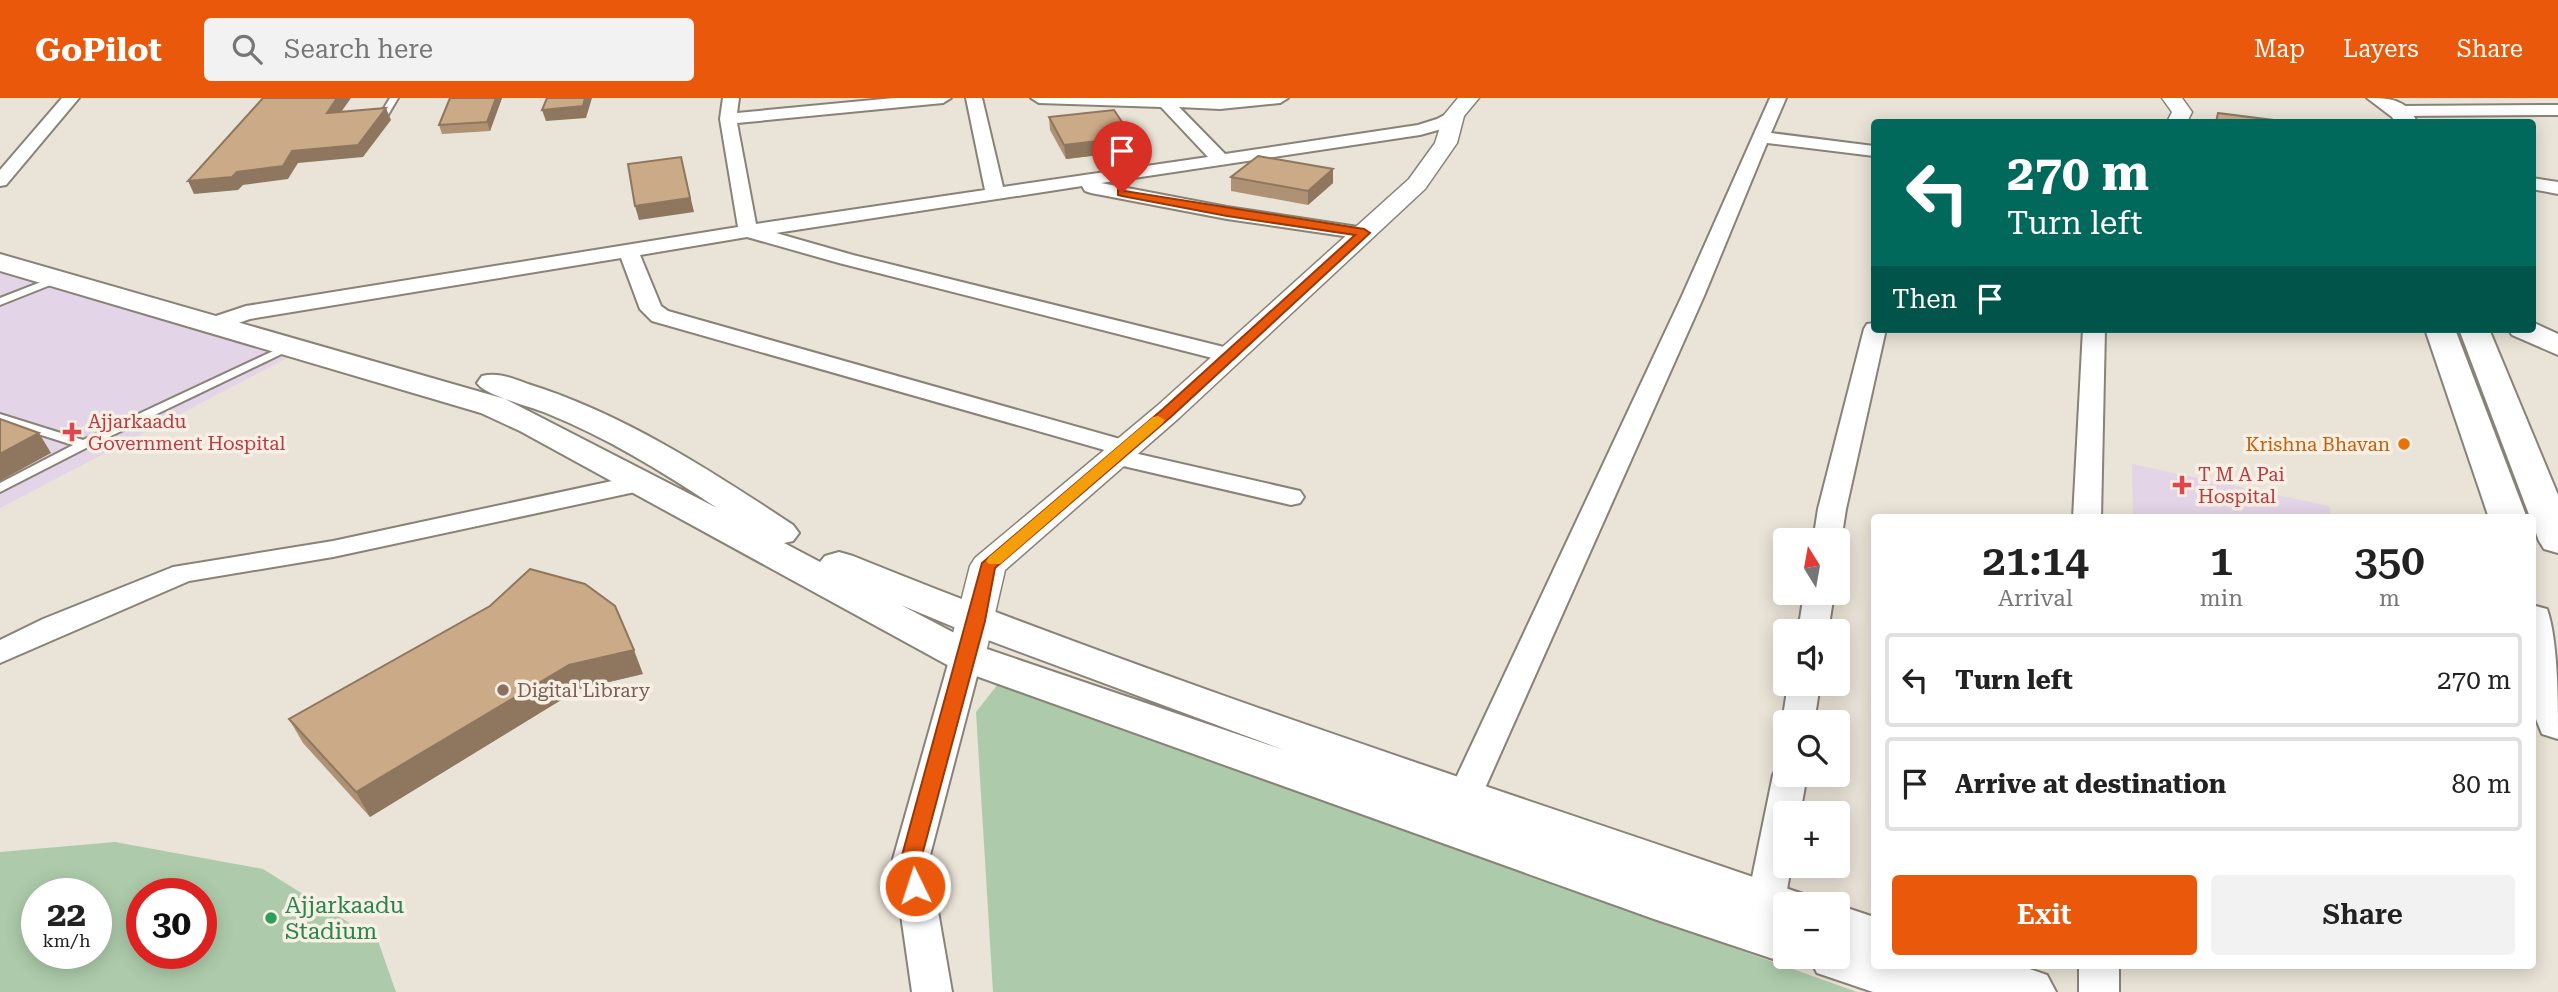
<!DOCTYPE html>
<meta charset="utf-8">
<style>
body{margin:0;font-family:"Roboto Serif",serif;background:#f2f2f2;color:#222;height:100vh;display:flex;flex-direction:column;font-size:26px;white-space:nowrap}
*{box-sizing:border-box;margin:0}
p{font-size:23px;color:#767676}
.icon{flex:none;width:38px;height:38px;fill:none;stroke:currentColor;stroke-width:2;stroke-linecap:round;stroke-linejoin:round}
.map{position:relative;flex:1;overflow:hidden}
.details{position:absolute;left:1871px;top:416px;width:665px;height:455px;display:flex;flex-direction:column;background:#fff;border-radius:7px;box-shadow:0 4px 18px #0003}
.details>*{flex:none}
.hud{position:absolute;left:1871px;top:21px;width:665px;height:214px;border-radius:7px;box-shadow:0 4px 18px #0003;background:#00695c;color:#fff;overflow:hidden}
.needle{width:46px;rotate:349deg}
.tools{position:absolute;left:1773px;top:430px;display:grid;gap:14px}
.tools a{display:grid;place-items:center;width:77px;height:77px;border-radius:7px;background:#fff;box-shadow:0 4px 18px #0003;font-size:35px}
.speed{position:absolute;left:21px;top:780px;display:flex;gap:14px;font-size:35px;font-weight:700;text-align:center}
.speed>*{display:grid;place-content:center;width:91px;height:91px;border-radius:50%;background:#fff;box-shadow:0 4px 18px #0003;line-height:1}
.speed small{font-size:18px;font-weight:400}
.speed .limit{border:10px solid #d22;background:#fff;color:#111}
.pin{position:absolute;display:grid;place-items:center;width:60px;height:60px;color:#fff;margin:-72px -30px;border-radius:50% 50% 50% 0;rotate:-45deg;box-shadow:0 0 7px #0007}
.pin .icon{rotate:45deg}
.me{position:absolute;width:77px;margin:-38px;rotate:356deg;stroke-linejoin:round;filter:drop-shadow(0 0 5px #0008)}
.turn{display:flex;align-items:center;gap:24px;height:147px;padding:0 21px;font-size:32px}
.turn .icon{width:91px;height:91px;stroke-width:2.5}
.turn b{display:block;font-size:49px;line-height:60px}
.then{display:flex;align-items:center;height:66px;padding:0 21px;background:#0003;gap:14px;font-size:26px}
.eta{display:flex;justify-content:space-evenly;align-items:center;height:119px;text-align:center}
.eta b{font-size:42px;font-weight:600;line-height:49px}
.cta{display:flex;gap:14px;margin-top:auto;padding:14px 21px}
.cta a{flex:1;height:80px;border-radius:7px;background:#ea580c;color:#fff;font-size:28px;font-weight:600;line-height:80px;text-align:center}
.cta a+a{background:#f2f2f2;color:#222}
ul{padding:0;list-style:none}
li{display:flex;align-items:center;gap:21px;height:94px;margin:0 14px 10px;padding:0 7px;border:4px solid #e0e0e0;border-radius:7px}
li div{flex:1}
li b{display:block;font-size:26px}
li em{font-style:normal}
header{display:flex;align-items:center;gap:42px;box-sizing:border-box;height:98px;padding:0 35px;background:#ea580c;color:#fff}
header strong{font-size:33px}
nav{display:flex;gap:38px;margin-inline-start:auto;font-size:24px}
.search{width:490px;height:63px;background:#f2f2f2;display:flex;align-items:center;gap:18px;box-sizing:border-box;padding:0 24px;border-radius:7px;color:#767676;font-size:26px}
.map>svg:first-child{display:block}
.medical{fill:#e4d4e7}
.green{fill:#adcbaa;fill-rule:evenodd}
.lines{fill:none;stroke-linecap:round;stroke-linejoin:round}
.service-casing{stroke:#888277;stroke-width:4}
.minor-casing{stroke:#888277;stroke-width:4}
.tertiary-casing{stroke:#888277;stroke-width:3}
.secondary-casing{stroke:#888277;stroke-width:4}
.primary-casing{stroke:#888277;stroke-width:4}
.service{fill:#fff;fill-rule:evenodd}
.minor{fill:#fff;fill-rule:evenodd}
.tertiary{fill:#fff;fill-rule:evenodd}
.secondary{fill:#fff;fill-rule:evenodd}
.primary{fill:#fff;fill-rule:evenodd}
.wall{fill:#af9274}
.shaded-wall{fill:#8e775e}
.building{fill:#cbaa87;stroke:#8e775e;stroke-width:2}
.route{fill:#ea580c;stroke:#983908;stroke-width:2}
.slow{fill:#f59e0b}
.health-dot{fill:#e0444e;stroke:#f8f0e4;stroke-width:2.5}
.food-dot{fill:#e8710a;stroke:#f8f0e4;stroke-width:2.5}
.education-dot{fill:#8d6e63;stroke:#f8f0e4;stroke-width:2.5}
.leisure-dot{fill:#2e9e5b;stroke:#f8f0e4;stroke-width:2.5}
.labels{text-anchor:middle;dominant-baseline:central;stroke-width:7;stroke-linejoin:round;paint-order:stroke}
.health-label{font-size:19px;fill:#be3a42;stroke:#f8f0e4;text-anchor:start}
.food-label{font-size:19px;fill:#c56008;stroke:#f8f0e4;text-anchor:end}
.education-label{font-size:19px;fill:#785e54;stroke:#f8f0e4;text-anchor:start}
.near-leisure-label{font-size:23px;fill:#27864d;stroke:#f8f0e4;text-anchor:start}
</style>
<header>
<strong>GoPilot</strong>
<div class="search"><svg class="icon" aria-label="search" viewBox="0 0 24 24"><circle cx="10" cy="10" r="6"/><path d="M15 15l6 6"/></svg>Search here</div>
<nav><a>Map</a><a>Layers</a><a>Share</a></nav>
</header>
<div class="map">
<svg width="2558" height="894" viewBox="0 0 2558 894">
<rect width="100%" height="100%" fill="#eae3d7"/>
<g class="medical">
<polygon points="10,170 289,259 0,410 0,173"/>
<polygon points="2132,366 2329,408 2332,420 2133,420"/>
</g>
<g class="green">
<polygon points="998,586 1857,894 993,894 976,614"/>
<path d="M115,744L263,771L378,843L396,894H0V754ZM37,796H96V856H37ZM142,796H201V856H142Z"/>
</g>
<g class="lines">
<g class="service-casing">
<g id="service">
<polygon points="390,0 398,0 388,17 382,17 381,15"/>
<polygon points="59,177 63,178 63,182 0,207 0,200"/>
<polygon points="288,246 292,247 292,251 88,349 0,394 0,385 73,347 0,324 0,316 83,342"/>
</g>
</g>
<g class="minor-casing">
<g id="minor">
<polygon points="62,0 79,0 6,87 0,88 0,72"/>
<polygon points="723,0 739,0 737,15 894,0 951,0 943,5 737,25 756,126 985,92 966,0 982,0 1003,89 1208,59 1161,9 1039,5 1031,0 1288,0 1280,5 1220,11 1179,9 1225,56 1418,27 1437,21 1454,12 1462,17 1449,29 1420,37 1101,85 1227,109 1371,131 1374,135 1371,139 1364,141 1227,121 1091,95 1085,93 1082,88 776,135 853,157 1236,252 1239,257 1236,262 1228,264 839,165 747,139 640,157 661,208 668,213 1134,345 1138,350 1134,355 1300,393 1304,399 1300,405 1291,407 1106,364 1102,359 1108,353 652,223 640,211 621,160 250,221 212,234 204,232 201,227 204,222 246,208 738,129 720,21"/>
<polygon points="1770,0 1786,0 1771,35 1874,48 1874,58 1767,45 1704,198 1482,697 1477,706 1465,710 1453,706 1448,697 1682,198"/>
<polygon points="2558,7 2558,17 2399,18 2391,13 2399,8"/>
<polygon points="2532,80 2558,84 2558,96 2532,91"/>
<polygon points="1874,225 1874,231 1886,231 1846,411 1841,443 1838,448 1838,443 1813,443 1818,411 1864,231 1867,226"/>
<polygon points="2083,231 2105,231 2101,420 2073,420"/>
<polygon points="640,377 649,379 653,385 649,391 333,459 189,483 0,565 0,542 43,521 173,469 333,443"/>
<polygon points="1804,495 1834,495 1828,534 1798,534"/>
<polygon points="966,549 977,552 982,559 929,761 952,894 912,894 893,761 950,559 955,552"/>
<polygon points="1788,586 1820,586 1814,625 1785,625 1785,631 1782,625"/>
<polygon points="1785,666 1785,677 1807,677 1800,716 1785,716 1785,768 1791,768 1785,804 1779,815 1766,819 1753,815 1747,804 1773,677 1778,668"/>
<rect x="2079" y="868" width="40" height="26"/>
</g>
</g>
<g class="tertiary-casing">
<g id="tertiary">
<polygon points="1458,0 1479,0 1464,18 1457,45 1425,91 1179,320 1005,472 985,559 980,568 966,572 952,568 947,559 970,468 975,460 1157,308 1409,81 1435,45 1444,17"/>
<polygon points="2162,0 2182,0 2192,14 2187,24 2167,24 2172,14"/>
</g>
</g>
<g class="secondary-casing">
<g id="secondary">
<path d="M0,156L505,301L717,410C663,374 606,339 546,315C529,308 486,298 477,285L482,278C498,274 512,280 528,286C624,316 710,372 793,427L799,435L793,443L784,445L820,464L825,458L839,454L853,458C1164,584 1485,687 1803,796L1809,807H1785V859H1802L1785,865L1654,821L951,569L520,333L481,315L0,173ZM901,507L961,532L1284,652L981,549Z"/>
<polygon points="2532,224 2558,236 2558,257 2512,237 2508,231 2532,231"/>
<polygon points="1838,807 1874,819 1874,868 2021,868 2047,877 2056,894 1873,894 1817,875 1809,859 1838,859"/>
</g>
</g>
<g class="primary-casing">
<g id="primary">
<path d="M2367,0C2390,0 2407,1 2417,24H2395L2392,19Z"/>
<polygon points="2425,231 2455,231 2527,420 2489,420"/>
<polygon points="2459,231 2489,231 2558,397 2558,455 2544,451 2539,443"/>
<path d="M2532,507L2547,511C2558,542 2558,604 2558,641L2542,636L2532,611Z"/>
</g>
</g>
<use href="#service" class="service"/>
<use href="#minor" class="minor"/>
<use href="#tertiary" class="tertiary"/>
<use href="#secondary" class="secondary"/>
<use href="#primary" class="primary"/>
</g>
<g class="wall">
<polygon points="502,0 490,33 442,36 439,27"/>
<polygon points="1049,19 1133,53 1066,61 1050,32"/>
<polygon points="1231,79 1333,85 1308,107 1231,93"/>
<polygon points="643,576 579,591 370,719 303,645 289,621"/>
</g>
<g class="shaded-wall">
<polygon points="337,0 351,0 332,27 327,15"/>
<polygon points="496,0 502,0 490,33 487,24"/>
<polygon points="585,0 592,0 586,20 546,23 542,12"/>
<polygon points="386,10 391,22 363,59 298,65 288,81 243,87 238,92 194,96 188,83 237,74"/>
<polygon points="1132,39 1133,53 1066,61 1064,47"/>
<polygon points="681,59 694,114 639,122 635,108"/>
<polygon points="1333,71 1333,85 1308,107 1308,93"/>
<polygon points="39,335 51,355 0,383 0,356"/>
<polygon points="634,552 643,576 579,591 370,719 356,694 569,567"/>
</g>
<g class="building">
<polygon points="263,0 337,0 327,15 386,10 358,47 292,53 283,68 237,74 232,79 188,83"/>
<polygon points="450,0 496,0 487,24 439,27"/>
<polygon points="547,0 585,0 583,8 542,12"/>
<polygon points="1114,12 1132,39 1064,47 1049,19"/>
<polygon points="2218,15 2289,24 2216,24"/>
<polygon points="1258,58 1333,71 1308,93 1231,79"/>
<polygon points="681,59 690,100 635,108 628,66"/>
<polygon points="0,321 39,335 0,356"/>
<polygon points="530,471 585,486 615,508 634,552 569,567 356,694 289,621 490,508"/>
</g>
<polygon class="route" points="1118,92 1364,131 1370,135 1173,317 995,470 985,523 921,761 926,788 923,794 915,796 908,794 901,761 982,465 1163,311 1355,137 1227,118 1122,98 1118,97"/>
<polygon class="slow" points="1158,318 1165,322 1163,325 1000,466 989,466 986,463 989,459 1153,319"/>
<g class="health-dot">
<path d="M68.5 323.5h7v7h7v7h-7v7h-7v-7h-7v-7h7z"/>
<path d="M2178.5 376.5h7v7h7v7h-7v7h-7v-7h-7v-7h7z"/>
</g>
<circle class="food-dot" cx="2404" cy="346" r="7"/>
<circle class="education-dot" cx="503" cy="592" r="7"/>
<circle class="leisure-dot" cx="271" cy="820" r="7"/>
<g class="labels">
<g class="health-label">
<text x="88" y="323">Ajjarkaadu<tspan x="88" dy="22">Government Hospital</tspan></text>
<text x="2198" y="376">T M A Pai<tspan x="2198" dy="22">Hospital</tspan></text>
</g>
<g class="food-label">
<text x="2390" y="346">Krishna Bhavan</text>
</g>
<g class="education-label">
<text x="517" y="592">Digital Library</text>
</g>
<g class="near-leisure-label">
<text x="285" y="807">Ajjarkaadu<tspan x="285" dy="26">Stadium</tspan></text>
</g>
</g>
</svg>
<div class="tools">
<a><svg class="needle" viewBox="-14 -14 28 28"><path d="M0-13l5 13h-10z" fill="#e53935"/><path d="M0 13l5-13h-10z" fill="#767676"/></svg></a>
<a><svg class="icon" aria-label="sound" viewBox="0 0 24 24"><path d="M4 9h4l5-4v14l-5-4H4zM17 9q2 3 0 6"/></svg></a>
<a><svg class="icon" aria-label="search" viewBox="0 0 24 24"><circle cx="10" cy="10" r="6"/><path d="M15 15l6 6"/></svg></a>
<a>+</a>
<a>−</a>
</div>
<div class="speed"><div>22<small>km/h</small></div><div class="limit">30</div></div>
<div class="pin" style="left:1122px;top:95px;background:#d93025"><svg class="icon" aria-label="arrive" viewBox="0 0 24 24"><path d="M6 21V4h12l-3 4 3 4H6"/></svg></div>
<svg class="me" style="left:915px;top:788px" viewBox="-20 -20 40 40"><circle r="17" fill="#ea580c" stroke="#fff" stroke-width="3"/><path d="M0-11L8 9 0 5-8 9z" fill="#fff"/></svg>
<div class="hud">
<div class="turn"><svg class="icon" aria-label="left" viewBox="0 0 24 24"><path d="M17 20v-9H6M10 6l-5 5 5 5"/></svg><div><b>270 m</b>Turn left</div></div>
<div class="then">Then<svg class="icon" aria-label="arrive" viewBox="0 0 24 24"><path d="M6 21V4h12l-3 4 3 4H6"/></svg></div>
</div>
<section class="details">
<div class="eta">
<div><b>21:14</b><p>Arrival</p></div>
<div><b>1</b><p>min</p></div>
<div><b>350</b><p>m</p></div>
</div>
<ul>
<li><svg class="icon" aria-label="left" viewBox="0 0 24 24"><path d="M17 20v-9H6M10 6l-5 5 5 5"/></svg><div><b>Turn left</b></div><em>270 m</em></li>
<li><svg class="icon" aria-label="arrive" viewBox="0 0 24 24"><path d="M6 21V4h12l-3 4 3 4H6"/></svg><div><b>Arrive at destination</b></div><em>80 m</em></li>
</ul>
<div class="cta"><a>Exit</a><a>Share</a></div>
</section>
</div>
